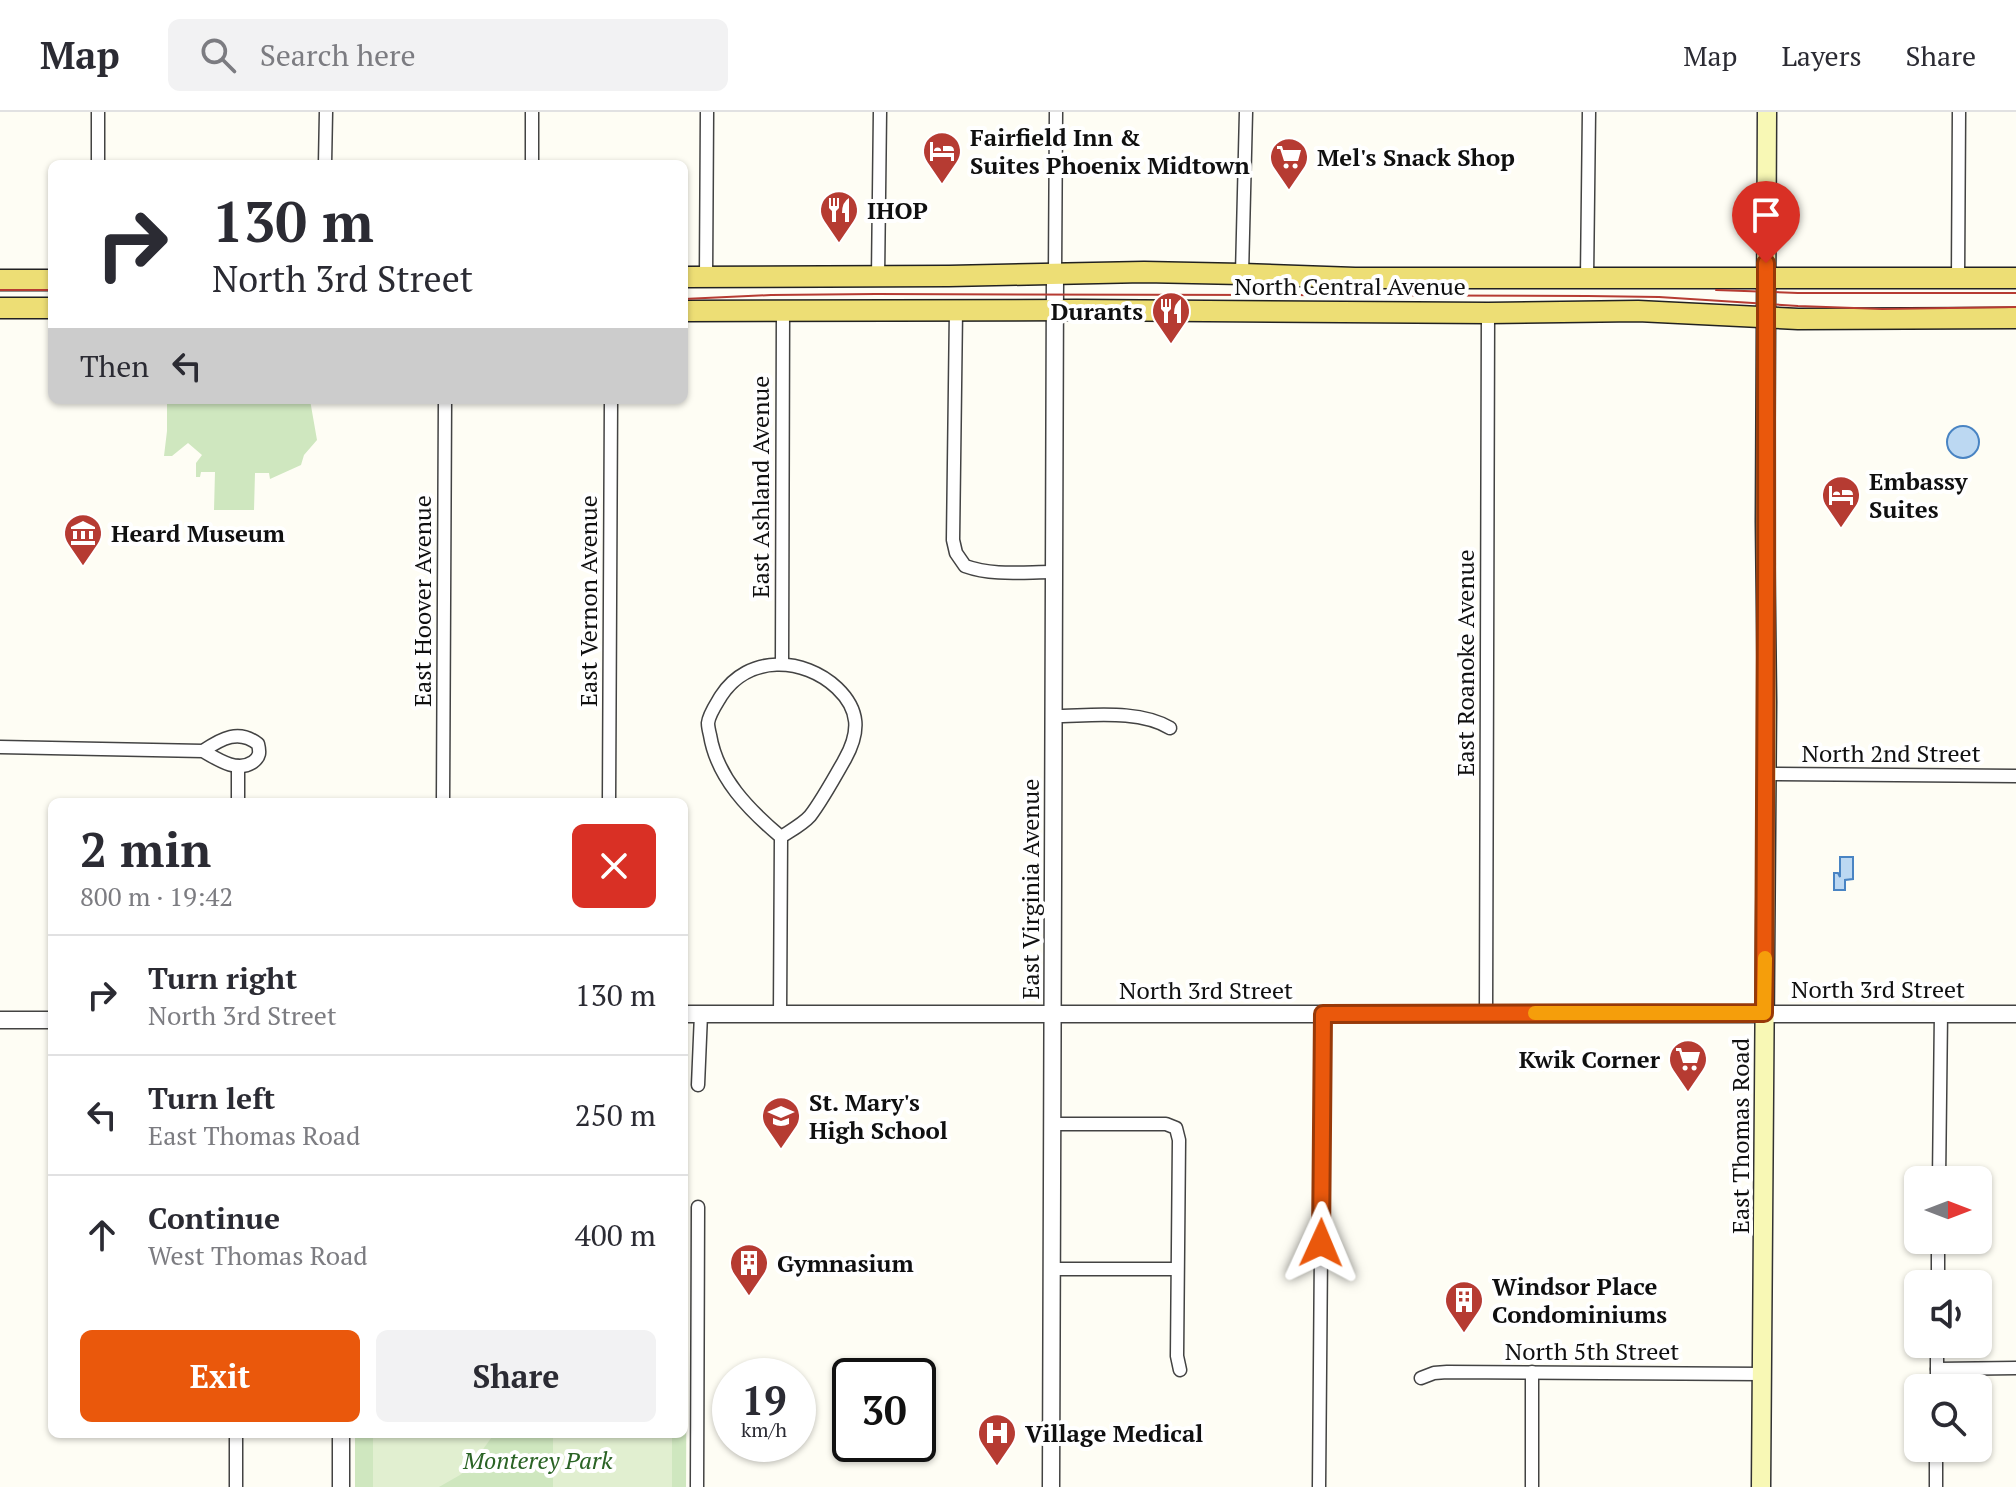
<!DOCTYPE html>
<meta charset="utf-8">
<style>
body{margin:0;font-family:"PT Serif",serif;background:#f2f2f3;color:#2b2b33;height:100vh;display:flex;flex-direction:column;font-size:30px;white-space:nowrap}
*{box-sizing:border-box;margin:0}
p{font-size:26px;color:#7c7c81}
.icon{flex:none;width:44px;height:44px;fill:none;stroke:currentColor;stroke-width:2;stroke-linecap:round;stroke-linejoin:round}
.map{position:relative;flex:1;overflow:hidden}
.details{position:absolute;left:48px;top:686px;width:640px;height:640px;display:flex;flex-direction:column;background:#fff;border-radius:12px;box-shadow:0 2px 6px #0004}
.details>*{flex:none}
.banner{position:absolute;left:48px;top:48px;width:640px;height:244px;border-radius:12px;box-shadow:0 2px 6px #0004;background:#fff;color:#2b2b33;overflow:hidden}
.needle{width:52px;rotate:90deg}
.controls{position:absolute;left:1904px;top:1054px;display:grid;gap:16px}
.controls a{display:grid;place-items:center;width:88px;height:88px;border-radius:12px;background:#fff;box-shadow:0 2px 6px #0004;font-size:40px}
.speed{position:absolute;left:712px;top:1246px;display:flex;gap:16px;font-size:40px;font-weight:700;text-align:center}
.speed>*{display:grid;place-content:center;width:104px;height:104px;border-radius:50%;background:#fff;box-shadow:0 2px 6px #0004;line-height:1}
.speed small{font-size:20px;font-weight:400}
.speed .limit{border:4px solid #111;border-radius:12px;background:#fff;color:#111}
.pin{position:absolute;display:grid;place-items:center;width:68px;height:68px;color:#fff;margin:-82px -34px;border-radius:50% 50% 50% 0;rotate:-45deg;box-shadow:0 0 8px #0007}
.pin .icon{rotate:45deg}
.me{position:absolute;width:88px;margin:-44px;rotate:1deg;stroke-linejoin:round;filter:drop-shadow(0 0 6px #0008)}
.turn{display:flex;align-items:center;gap:28px;height:168px;padding:0 32px;font-size:36px}
.turn .icon{width:104px;height:104px;stroke-width:2.5}
.turn b{display:block;font-size:56px;line-height:68px}
.then{display:flex;align-items:center;height:76px;padding:0 32px;background:#0003;gap:16px;font-size:30px}
.round{display:grid;place-items:center;flex:none;width:84px;height:84px;border-radius:12px;background:#f2f2f3}
.overview{display:flex;align-items:center;justify-content:space-between;height:136px;padding:0 32px}
h1{font-size:48px;font-weight:700;line-height:60px}
.cta{display:flex;gap:16px;margin-top:auto;padding:16px 32px}
.cta a{flex:1;height:92px;border-radius:12px;background:#ea580c;color:#fff;font-size:32px;font-weight:700;line-height:92px;text-align:center}
.cta a+a{background:#f2f2f3;color:#2b2b33}
ul{padding:0;list-style:none}
li{display:flex;align-items:center;gap:24px;height:120px;padding:0 32px;border-top:2px solid #e1e1e2}
li div{flex:1}
li b{display:block;font-size:30px}
li em{font-style:normal}
header{display:flex;align-items:center;gap:48px;box-sizing:border-box;height:112px;padding:0 40px;background:#fff;border-bottom:2px solid #e1e1e2}
header strong{font-size:38px}
nav{display:flex;gap:44px;margin-inline-start:auto;font-size:28px}
.search{width:560px;height:72px;background:#f2f2f3;display:flex;align-items:center;gap:20px;box-sizing:border-box;padding:0 28px;border-radius:12px;color:#7c7c81;font-size:30px}
.map>svg:first-child{display:block}
.green{fill:#cfe7bf}
.pitch{fill:#e1efd0}
.water{fill:#bcd8f2;stroke:#4984c3;stroke-width:2}
.lines{fill:none;stroke-linecap:round;stroke-linejoin:round}
.minor-casing{stroke:#434343;stroke-width:15}
.tertiary-casing{stroke:#434343;stroke-width:19}
.secondary-casing{stroke:#323232;stroke-width:21}
.primary-casing{stroke:#212121;stroke-width:23}
.minor{stroke:#fff;stroke-width:12}
.tertiary{stroke:#fff;stroke-width:16}
.secondary{stroke:#f8f8b5;stroke-width:18}
.primary{stroke:#edde75;stroke-width:20}
.tram{stroke:#b63b32;stroke-width:2}
.route-casing{stroke:#983908;stroke-width:20}
.route{stroke:#ea580c;stroke-width:14}
.slow{stroke:#f59e0b;stroke-width:14}
.labels{text-anchor:middle;dominant-baseline:central;stroke-width:8;stroke-linejoin:round;paint-order:stroke}
.poi-label{font-size:24px;font-weight:bold;fill:#101010;stroke:#fff;text-anchor:start}
.street-label{font-size:24px;fill:#101010;stroke:#fff}
.park-label{font-size:24px;font-style:italic;fill:#2a6325;stroke:#fff}
</style>
<header>
<strong>Map</strong>
<div class="search"><svg class="icon" aria-label="search" viewBox="0 0 24 24"><circle cx="10" cy="10" r="6"/><path d="M15 15l6 6"/></svg>Search here</div>
<nav><a>Map</a><a>Layers</a><a>Share</a></nav>
</header>
<div class="map">
<svg width="2016" height="1375" viewBox="0 0 2016 1375">
<rect width="100%" height="100%" fill="#fefdf4"/>
<g class="green">
<polygon points="167,288 310,288 317,328 304,343 301,353 270,367 269,361 255,361 254,398 214,398 215,360 201,360 200,365 196,365 196,351 202,343 188,331 172,344 164,344 167,319"/>
<polygon points="684,1158 687,1162 686,1375 355,1375 355,1322 684,1322"/>
</g>
<g class="pitch">
<polygon points="373,1322 494,1322 471,1354 460,1363 439,1375 373,1375"/>
<rect x="553" y="1322" width="119" height="53"/>
</g>
<g class="water">
<circle cx="1963" cy="330" r="16"/>
<polygon points="1840,745 1853,745 1853,767 1845,768 1845,778 1834,778 1834,761 1838,761 1840,765"/>
</g>
<g class="lines">
<g class="minor-casing">
<g id="minor">
<polyline points="98,52 98,0"/>
<polyline points="325,52 326,0"/>
<polyline points="532,52 532,0"/>
<polyline points="1055,162 1056,0"/>
<polyline points="1242,162 1246,0"/>
<polyline points="706,165 707,0"/>
<polyline points="878,165 880,0"/>
<polyline points="1587,166 1589,0"/>
<polyline points="1958,166 1959,0"/>
<path d="M956,198L953,428L956,441L965,454C993,464 1023,460 1053,460"/>
<polyline points="782,551 783,198"/>
<path d="M1053,604C1090,604 1138,597 1170,616"/>
<path d="M0,635L203,639C217,647 237,661 253,650C260,645 260,640 258,632C239,617 222,626 203,639"/>
<polyline points="1766,662 2016,664"/>
<polyline points="238,690 238,654"/>
<polyline points="443,690 445,288"/>
<polyline points="609,690 611,288"/>
<polyline points="1486,901 1488,201"/>
<path d="M780,902L781,725C749,698 717,666 710,623C709,619 708,615 708,611C709,602 717,591 721,584C748,542 804,545 837,576C860,598 860,620 845,647C836,663 821,690 810,704C803,712 790,719 781,725"/>
<polyline points="698,973 701,902"/>
<polyline points="1053,1012 1166,1012 1176,1016 1179,1028 1177,1244 1180,1258"/>
<polyline points="1939,1068 1941,901"/>
<polyline points="1052,1157 1177,1157"/>
<polyline points="1938,1172 1938,1128"/>
<polyline points="1937,1257 2016,1256"/>
<polyline points="1421,1266 1434,1261 1447,1260 1762,1262"/>
<polyline points="1937,1276 1937,1232"/>
<polyline points="236,1375 236,1322"/>
<polyline points="697,1375 698,1095"/>
<polyline points="1319,1375 1323,902"/>
<polyline points="1532,1375 1532,1260"/>
<polyline points="1936,1375 1936,1336"/>
</g>
</g>
<g class="tertiary-casing">
<g id="tertiary">
<polyline points="684,902 2016,902"/>
<polyline points="0,908 52,908"/>
<polyline points="341,1322 341,1375"/>
<polyline points="1051,1375 1055,162"/>
</g>
</g>
<g class="secondary-casing">
<polyline id="secondary" points="1761,1375 1767,590 1765,410 1767,0"/>
</g>
<g class="primary-casing">
<g id="primary">
<polyline points="684,165 949,164 1144,160 1242,162 1355,166 2016,166"/>
<polyline points="0,168 52,168"/>
<polyline points="0,196 52,196"/>
<polyline points="684,199 1077,198 1488,201 1638,199 1798,207 2016,206"/>
</g>
</g>
<use href="#minor" class="minor"/>
<use href="#tertiary" class="tertiary"/>
<use href="#secondary" class="secondary"/>
<use href="#primary" class="primary"/>
<g class="tram">
<polyline points="0,178 52,178"/>
<polyline points="1716,178 1798,181 2016,181"/>
<polyline points="684,187 771,183 876,182 1588,184 1659,185 1798,194 1882,197 2016,195"/>
</g>
</g>
<g class="lines">
<g class="route-casing">
<path id="route" d="M1321,1131L1323,902L1764,901C1767,651 1766,401 1766,151"/>
</g>
<use href="#route" class="route"/>
<polyline class="slow" points="1535,901 1764,901 1765,846"/>
</g>
<defs>
<g id="hotel-pin" transform="scale(2)"><path d="M0 17L-7.5 6A9.5 9.5 0 1 1 7.5 6Z" fill="#b63b32" stroke="#fff"/><path d="M-6-4.5h1.5V1H6V5H4.5V3h-9V5H-6ZM-4 0a1.8 1.8 0 1 1 3.6 0ZM.5 0V-2.5h3Q6-2.5 6 0Z" fill="#fff"/></g>
<g id="supermarket-pin" transform="scale(2)"><path d="M0 17L-7.5 6A9.5 9.5 0 1 1 7.5 6Z" fill="#b63b32" stroke="#fff"/><path d="M-6-5.5h2.5l.6 2H6L4.5 2H-2.5L-4.4-4H-6ZM-1.5 3.2a1.3 1.3 0 1 0 .1 0ZM3 3.2a1.3 1.3 0 1 0 .1 0Z" fill="#fff"/></g>
<g id="restaurant-pin" transform="scale(2)"><path d="M0 17L-7.5 6A9.5 9.5 0 1 1 7.5 6Z" fill="#b63b32" stroke="#fff"/><path d="M-5-6h1v4h1v-4h1v4h1v-4h1v5L-1.5 .5V6h-2V.5L-5-1ZM5-6V6H3V1.5H1.5Q1.5-4 5-6Z" fill="#fff"/></g>
<g id="museum-pin" transform="scale(2)"><path d="M0 17L-7.5 6A9.5 9.5 0 1 1 7.5 6Z" fill="#b63b32" stroke="#fff"/><path d="M0-6L6-3V-2H-6V-3ZM-5-1h2V3h-2ZM-1-1h2V3h-2ZM3-1h2V3H3ZM-6 4H6V6H-6Z" fill="#fff"/></g>
<g id="school-pin" transform="scale(2)"><path d="M0 17L-7.5 6A9.5 9.5 0 1 1 7.5 6Z" fill="#b63b32" stroke="#fff"/><path d="M0-5L7-2L0 1L-7-2ZM-4 1L0 2.5L4 1V4Q0 6-4 4Z" fill="#fff"/></g>
<g id="building-pin" transform="scale(2)"><path d="M0 17L-7.5 6A9.5 9.5 0 1 1 7.5 6Z" fill="#b63b32" stroke="#fff"/><path d="M-4-6H4V6H1V3H-1V6H-4ZM-2.5-4.3h1.7v1.8h-1.7ZM.8-4.3h1.7v1.8H.8ZM-2.5-1h1.7V.8h-1.7ZM.8-1h1.7V.8H.8Z" fill="#fff"/></g>
<g id="hospital-pin" transform="scale(2)"><path d="M0 17L-7.5 6A9.5 9.5 0 1 1 7.5 6Z" fill="#b63b32" stroke="#fff"/><path d="M-5-5h3v3.5h4V-5h3V5h-3V1.5h-4V5h-3Z" fill="#fff"/></g>
</defs>
<g fill-rule="evenodd">
<use href="#hotel-pin" x="942" y="39"/>
<use href="#supermarket-pin" x="1289" y="45"/>
<use href="#restaurant-pin" x="839" y="98"/>
<use href="#restaurant-pin" x="1171" y="199"/>
<use href="#hotel-pin" x="1841" y="383"/>
<use href="#museum-pin" x="83" y="421"/>
<use href="#supermarket-pin" x="1688" y="947"/>
<use href="#school-pin" x="781" y="1004"/>
<use href="#building-pin" x="749" y="1151"/>
<use href="#building-pin" x="1464" y="1188"/>
<use href="#hospital-pin" x="997" y="1321"/>
</g>
<g class="labels">
<g class="poi-label">
<text x="970" y="25">Fairfield Inn &amp;<tspan x="970" dy="28">Suites Phoenix Midtown</tspan></text>
<text x="1317" y="45">Mel's Snack Shop</text>
<text x="867" y="98">IHOP</text>
<text x="1143" y="199" text-anchor="end">Durants</text>
<text x="1869" y="369">Embassy<tspan x="1869" dy="28">Suites</tspan></text>
<text x="111" y="421">Heard Museum</text>
<text x="1660" y="947" text-anchor="end">Kwik Corner</text>
<text x="809" y="990">St. Mary's<tspan x="809" dy="28">High School</tspan></text>
<text x="777" y="1151">Gymnasium</text>
<text x="1492" y="1174">Windsor Place<tspan x="1492" dy="28">Condominiums</tspan></text>
<text x="1025" y="1321">Village Medical</text>
</g>
<g class="street-label">
<text x="1350" y="174">North Central Avenue</text>
<text transform="translate(760 375) rotate(-90)">East Ashland Avenue</text>
<text transform="translate(422 489) rotate(-90)">East Hoover Avenue</text>
<text transform="translate(588 489) rotate(-90)">East Vernon Avenue</text>
<text transform="translate(1465 551) rotate(-90)">East Roanoke Avenue</text>
<text x="1891" y="641">North 2nd Street</text>
<text transform="translate(1030 777) rotate(-90)">East Virginia Avenue</text>
<text x="1878" y="877">North 3rd Street</text>
<text x="1206" y="878">North 3rd Street</text>
<text transform="translate(1740 1024) rotate(-90)">East Thomas Road</text>
<text x="1592" y="1239">North 5th Street</text>
</g>
<g class="park-label">
<text x="538" y="1348">Monterey Park</text>
</g>
</g>
</svg>
<div class="controls">
<a><svg class="needle" viewBox="-14 -14 28 28"><path d="M0-13l5 13h-10z" fill="#e53935"/><path d="M0 13l5-13h-10z" fill="#7c7c81"/></svg></a>
<a><svg class="icon" aria-label="sound" viewBox="0 0 24 24"><path d="M4 9h4l5-4v14l-5-4H4zM17 9q2 3 0 6"/></svg></a>
<a><svg class="icon" aria-label="search" viewBox="0 0 24 24"><circle cx="10" cy="10" r="6"/><path d="M15 15l6 6"/></svg></a>
</div>
<div class="speed"><div>19<small>km/h</small></div><div class="limit">30</div></div>
<div class="pin" style="left:1766px;top:151px;background:#d93025"><svg class="icon" aria-label="arrive" viewBox="0 0 24 24"><path d="M6 21V4h12l-3 4 3 4H6"/></svg></div>
<svg class="me" style="left:1321px;top:1131px" viewBox="-20 -20 40 40"><path d="M0-17L14 15 0 8-14 15z" fill="#ea580c" stroke="#fff" stroke-width="4"/></svg>
<div class="banner">
<div class="turn"><svg class="icon" aria-label="right" viewBox="0 0 24 24"><path d="M7 20v-9h11M14 6l5 5-5 5"/></svg><div><b>130 m</b>North 3rd Street</div></div>
<div class="then">Then<svg class="icon" aria-label="left" viewBox="0 0 24 24"><path d="M17 20v-9H6M10 6l-5 5 5 5"/></svg></div>
</div>
<section class="details">
<div class="overview"><div><h1>2 min</h1><p>800 m · 19:42</p></div><a class="round" style="background:#d93025;color:#fff"><svg class="icon" aria-label="close" viewBox="0 0 24 24"><path d="M6 6l12 12M18 6L6 18"/></svg></a></div>
<ul>
<li><svg class="icon" aria-label="right" viewBox="0 0 24 24"><path d="M7 20v-9h11M14 6l5 5-5 5"/></svg><div><b>Turn right</b><p>North 3rd Street</p></div><em>130 m</em></li>
<li><svg class="icon" aria-label="left" viewBox="0 0 24 24"><path d="M17 20v-9H6M10 6l-5 5 5 5"/></svg><div><b>Turn left</b><p>East Thomas Road</p></div><em>250 m</em></li>
<li><svg class="icon" aria-label="ahead" viewBox="0 0 24 24"><path d="M12 20V5M6 11l6-6 6 6"/></svg><div><b>Continue</b><p>West Thomas Road</p></div><em>400 m</em></li>
</ul>
<div class="cta"><a>Exit</a><a>Share</a></div>
</section>
</div>
